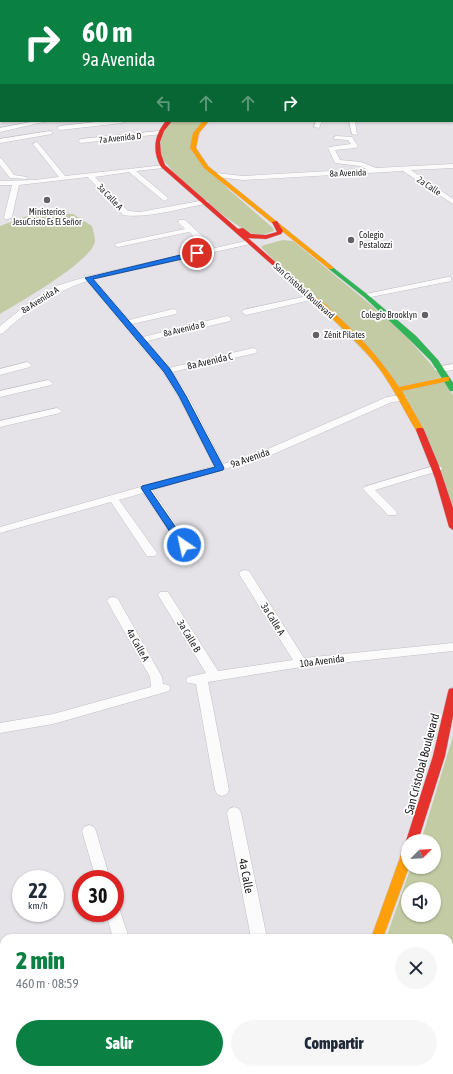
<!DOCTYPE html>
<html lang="es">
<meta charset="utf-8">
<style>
body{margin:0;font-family:"Asap Condensed",sans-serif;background:#f6f6f7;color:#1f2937;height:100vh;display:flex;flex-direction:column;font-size:15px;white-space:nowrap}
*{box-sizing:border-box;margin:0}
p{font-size:13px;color:#747a83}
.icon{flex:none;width:22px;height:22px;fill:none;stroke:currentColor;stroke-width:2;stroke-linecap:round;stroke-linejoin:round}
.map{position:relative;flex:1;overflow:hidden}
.drawer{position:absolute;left:0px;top:934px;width:453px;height:140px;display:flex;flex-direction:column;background:#fff;border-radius:12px 12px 0 0;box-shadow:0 1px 3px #0004}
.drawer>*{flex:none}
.hud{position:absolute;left:0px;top:0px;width:453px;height:122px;box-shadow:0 1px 3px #0004;background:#0b8043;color:#fff;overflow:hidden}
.needle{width:26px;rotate:66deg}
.buttons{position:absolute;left:401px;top:834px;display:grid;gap:8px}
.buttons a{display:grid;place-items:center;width:40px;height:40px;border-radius:50%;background:#fff;box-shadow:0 1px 3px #0004;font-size:20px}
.speed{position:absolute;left:12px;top:870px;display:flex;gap:8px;font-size:20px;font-weight:700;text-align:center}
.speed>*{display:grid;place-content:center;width:52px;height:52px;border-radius:50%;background:#fff;box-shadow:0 1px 3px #0004;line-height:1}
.speed small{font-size:10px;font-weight:400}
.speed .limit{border:6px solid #d22;background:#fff;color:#111}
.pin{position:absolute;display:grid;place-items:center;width:34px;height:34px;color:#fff;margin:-17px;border:2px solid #fff;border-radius:50%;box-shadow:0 1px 4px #0007}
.me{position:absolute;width:44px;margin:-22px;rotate:326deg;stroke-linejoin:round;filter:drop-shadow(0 0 3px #0008)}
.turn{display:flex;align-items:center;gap:14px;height:84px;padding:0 16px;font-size:18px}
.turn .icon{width:52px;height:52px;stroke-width:2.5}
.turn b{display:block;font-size:28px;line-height:34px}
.lanes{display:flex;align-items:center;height:38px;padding:0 16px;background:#0003;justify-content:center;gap:20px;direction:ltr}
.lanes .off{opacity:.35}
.round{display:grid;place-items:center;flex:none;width:42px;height:42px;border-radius:21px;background:#f6f6f7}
.overview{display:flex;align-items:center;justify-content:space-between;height:68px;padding:0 16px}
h1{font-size:24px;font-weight:800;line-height:30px;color:#0b8043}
.primary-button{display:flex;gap:8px;margin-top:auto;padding:8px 16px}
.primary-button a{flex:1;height:46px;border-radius:24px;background:#0b8043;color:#fff;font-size:16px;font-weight:800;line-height:46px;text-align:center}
.primary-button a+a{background:#f6f6f7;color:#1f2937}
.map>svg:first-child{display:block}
.green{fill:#c3cba4;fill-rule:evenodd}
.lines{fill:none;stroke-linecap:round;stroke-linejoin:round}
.street-casing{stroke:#c2bfc4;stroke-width:1}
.fast-casing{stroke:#c2bfc4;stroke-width:1}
.slow-casing{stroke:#c2bfc4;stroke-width:1}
.jam-casing{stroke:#c2bfc4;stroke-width:1}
.street{fill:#fbfbfc;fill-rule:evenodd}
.fast{fill:#30b455;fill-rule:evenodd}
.slow{fill:#ff9f0a;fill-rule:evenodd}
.jam{fill:#e5322d;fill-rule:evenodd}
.route{fill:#1a73e8;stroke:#114b97}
.poi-dot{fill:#646166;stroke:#fff;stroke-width:1.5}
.labels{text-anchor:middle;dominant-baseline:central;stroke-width:3.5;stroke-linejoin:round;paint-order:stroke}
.far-street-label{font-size:9px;fill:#1e1c20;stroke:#fff}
.far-poi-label{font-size:9px;fill:#1e1c20;stroke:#fff;text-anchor:start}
.street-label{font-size:10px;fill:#1e1c20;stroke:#fff}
.near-street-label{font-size:12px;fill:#1e1c20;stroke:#fff}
</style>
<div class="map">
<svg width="453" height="1074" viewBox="0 0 453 1074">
<rect width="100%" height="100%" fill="#e5e2e8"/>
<g class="green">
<path d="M171,121H203L190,148L227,188L273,228L274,231C267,234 259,236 251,233C235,227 165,170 161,155C160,150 161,138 162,133C164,129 169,125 171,121Z"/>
<path d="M49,213L73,214L92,226C93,230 95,237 95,241C93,261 18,303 0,314V226L24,217Z"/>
<polygon points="283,240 293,241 399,328 442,377 399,387 261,247 264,245"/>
<polygon points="444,381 453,395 453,506 402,391"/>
<path d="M453,736V987L449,1000V938H386L411,867H434V841H421ZM408,889H434V915H408Z"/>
<polygon points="4,1016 4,1070 284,1070 283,1074 0,1074 0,1017"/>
<polygon points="332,1070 426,1070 425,1074 331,1074"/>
</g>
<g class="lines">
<g class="street-casing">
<g id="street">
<rect x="119" y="0" width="5" height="1"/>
<rect x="144" y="0" width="5" height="1"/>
<rect x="386" y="0" width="6" height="1"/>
<rect x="0" y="4" width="1" height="3"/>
<rect x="0" y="20" width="1" height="4"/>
<rect x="452" y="21" width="1" height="4"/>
<rect x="452" y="34" width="1" height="4"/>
<polygon points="0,37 1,38 1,42 0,41"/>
<rect x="452" y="56" width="1" height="4"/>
<polygon points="452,89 453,89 452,94"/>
<rect x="0" y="108" width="1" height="4"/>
<polygon points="36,121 48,121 0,132 0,128"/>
<polygon points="105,121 125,121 122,123 60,130 57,128 60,126"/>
<polygon points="316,121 322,121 319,128 314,127"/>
<polygon points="349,121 355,121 357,135 352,134"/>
<polygon points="50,131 52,132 52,134 0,143 0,139"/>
<polygon points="159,131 161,132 161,134 81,143 78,141 81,139"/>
<polygon points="336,136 352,137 358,146 355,148 335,150 340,160 361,162 376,168 453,164 453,168 411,170 453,199 453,204 403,171 243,180 216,177 213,175 216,173 243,176 366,169 360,166 335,163 328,148 329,147 351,144 348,140 334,139 334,137"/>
<path d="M36,142L38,143L65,176L165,165L166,166L163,168L136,171L167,197L168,199L164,201L129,172L95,177L128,211L140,212L205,200L209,202L205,204C182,208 146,219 123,215L88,177L19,185L12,217L8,219H5L4,217L12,185H0V181L35,180L59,177L33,144Z"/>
<polygon points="0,158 2,159 14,175 27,177 27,179 10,178 0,165"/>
<path d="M179,220H185L215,248L250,240L254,242L250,244L94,279L129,320L173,309L176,310L177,312L176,314L132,324L143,337L227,316L230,317L231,319L230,321L147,341L169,368L253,348L256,349L257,351L256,353L172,372L188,396L223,464L261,452L387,397L402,395L407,398L402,401L392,402L269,456L152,490L190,545L188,547H180L143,493L119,500L157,553L155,556H147L111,502L0,533V527L214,466L178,396L163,372L87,281C54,292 29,309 3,333L0,334V326L31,301L59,285L89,276L208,249L189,232L118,247L114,245L118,243L185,229L178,222Z"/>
<polygon points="448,277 451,277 451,281 366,298 362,296 366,294"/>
<polygon points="312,295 315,295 316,297 315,299 246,315 242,312 243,310"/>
<polygon points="27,362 32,365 30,367 0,375 0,369"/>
<polygon points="453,364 453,370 439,372 434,369 436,367"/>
<polygon points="48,380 53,383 51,385 0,397 0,391"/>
<polygon points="57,408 62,411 60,413 0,427 0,421"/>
<polygon points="437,465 442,468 441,470 375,490 396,511 397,513 396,515 388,515 363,489 364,487"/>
<polygon points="245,570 249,571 304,658 453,643 453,651 301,667 208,682 229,790 227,794 222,796 217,794 215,790 196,684 188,683 186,680 188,677 206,673 158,595 160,592 168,592 218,671 293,660 239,574 241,571"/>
<polygon points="113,597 117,598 119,601 162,677 163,684 169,685 170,688 169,691 53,724 0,733 0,723 53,714 151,687 150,677 107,601 109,598"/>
<polygon points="234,807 239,809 241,813 267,938 251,938 227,813 229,809"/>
<polygon points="89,825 94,827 96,831 110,879 96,879 82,831 84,827"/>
<polygon points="115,907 119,908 129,938 113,938 106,913 115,913"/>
<rect x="0" y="992" width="4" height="16"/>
</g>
</g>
<g class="fast-casing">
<g id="fast">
<polygon points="267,0 272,0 273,1 268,1"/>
<polygon points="331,266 368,295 416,336 438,360 453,383 453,391 450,391 431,361 410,340 364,297 329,269 328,268"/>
<polygon points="316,1070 330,1070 329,1074 315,1074"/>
</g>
</g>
<g class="slow-casing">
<g id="slow">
<polygon points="203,121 209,121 199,133 196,148 208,166 333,267 333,269 329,269 204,168 190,148 193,133"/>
<path d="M313,296C320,298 327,306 332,311C358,334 380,358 399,387L446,377H449V381L402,391L424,430L423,432H417C405,412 395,391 381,371C361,344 336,322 311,299V297Z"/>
<polygon points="408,847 409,867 383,938 371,938 402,852 404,848"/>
<polygon points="428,1070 442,1070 441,1074 427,1074"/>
</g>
</g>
<g class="jam-casing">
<g id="jam">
<polygon points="300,0 305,0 306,1 301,1"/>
<path d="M166,121H172L164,131L160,142L161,154L165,165L238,229L243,228L251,234L266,235L277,232L272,222L277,221L283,231L281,234L266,239L248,238L315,297V299H311L161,167C152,151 154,135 166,121Z"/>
<polygon points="417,428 423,428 424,430 439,466 453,508 453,530 449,527 435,478 416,430"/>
<polygon points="453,688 453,716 445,756 418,841 408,841 408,845 406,841 433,756 448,692 449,689"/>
<polygon points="453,1010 453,1033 449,1034 449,1011"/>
</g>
</g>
<use href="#street" class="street"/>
<use href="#fast" class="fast"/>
<use href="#slow" class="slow"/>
<use href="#jam" class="jam"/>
</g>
<polygon class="route" points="197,251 201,253 200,255 93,279 170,369 186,396 224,468 223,470 150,490 188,545 184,548 180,547 141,488 142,486 215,467 179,396 164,372 85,278"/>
<g class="poi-dot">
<circle cx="47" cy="200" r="4"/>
<circle cx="351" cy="240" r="4"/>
<circle cx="425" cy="315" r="4"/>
<circle cx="316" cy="335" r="4"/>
</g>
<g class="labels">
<g class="far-street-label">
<text transform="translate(120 138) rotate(-6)">7a Avenida D</text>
<text transform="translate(348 173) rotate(-2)">8a Avenida</text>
<text transform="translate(429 186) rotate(34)">2a Calle</text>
<text transform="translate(110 197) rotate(46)">3a Calle A</text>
<text transform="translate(304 291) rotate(42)">San Cristobal Boulevard</text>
<text transform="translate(40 300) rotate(-32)">8a Avenida A</text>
<text transform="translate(184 329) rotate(-13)">8a Avenida B</text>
</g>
<g class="far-poi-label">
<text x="47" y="212" text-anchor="middle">Ministerios<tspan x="47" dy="10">JesuCristo Es El Señor</tspan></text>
<text x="359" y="235">Colegio<tspan x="359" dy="10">Pestalozzi</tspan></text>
<text x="417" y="315" text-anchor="end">Colegio Brooklyn</text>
<text x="324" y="335">Zénit Pilates</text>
</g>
<g class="street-label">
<text transform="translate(210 361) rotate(-13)">8a Avenida C</text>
<text transform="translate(250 458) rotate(-19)">9a Avenida</text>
<text transform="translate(273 619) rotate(58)">3a Calle A</text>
<text transform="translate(189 636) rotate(59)">3a Calle B</text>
<text transform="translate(138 645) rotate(61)">4a Calle A</text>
<text transform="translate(322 661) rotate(-7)">10a Avenida</text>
</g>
<g class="near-street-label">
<text transform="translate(422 764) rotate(-75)">San Cristobal Boulevard</text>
<text transform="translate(246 876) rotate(79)">4a Calle</text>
</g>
</g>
</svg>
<div class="buttons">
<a><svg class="needle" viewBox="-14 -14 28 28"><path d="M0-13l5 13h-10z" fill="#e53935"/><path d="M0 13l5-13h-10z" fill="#747a83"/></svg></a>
<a><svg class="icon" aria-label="sound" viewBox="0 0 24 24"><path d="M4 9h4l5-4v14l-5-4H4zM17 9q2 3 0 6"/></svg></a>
</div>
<div class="speed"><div>22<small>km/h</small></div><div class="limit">30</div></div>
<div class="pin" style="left:197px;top:253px;background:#d93025"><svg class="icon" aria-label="arrive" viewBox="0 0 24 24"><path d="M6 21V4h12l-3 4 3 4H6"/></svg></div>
<svg class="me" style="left:184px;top:545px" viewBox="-20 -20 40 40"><circle r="17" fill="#1a73e8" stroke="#fff" stroke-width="3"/><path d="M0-11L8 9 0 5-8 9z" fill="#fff"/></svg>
<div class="hud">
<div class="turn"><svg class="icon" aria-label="right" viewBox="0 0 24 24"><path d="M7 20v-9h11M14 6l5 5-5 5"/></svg><div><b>60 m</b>9a Avenida</div></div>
<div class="lanes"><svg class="icon off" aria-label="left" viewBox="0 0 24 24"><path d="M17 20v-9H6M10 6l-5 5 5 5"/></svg><svg class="icon off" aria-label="ahead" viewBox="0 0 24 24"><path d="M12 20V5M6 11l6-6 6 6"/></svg><svg class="icon off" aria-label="ahead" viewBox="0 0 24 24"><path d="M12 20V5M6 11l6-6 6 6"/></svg><svg class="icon" aria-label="right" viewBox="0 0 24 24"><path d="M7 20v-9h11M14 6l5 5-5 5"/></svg></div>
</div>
<section class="drawer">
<div class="overview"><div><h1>2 min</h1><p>460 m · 08:59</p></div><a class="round"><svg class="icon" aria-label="close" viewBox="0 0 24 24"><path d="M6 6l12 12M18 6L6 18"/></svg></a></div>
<div class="primary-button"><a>Salir</a><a>Compartir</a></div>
</section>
</div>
